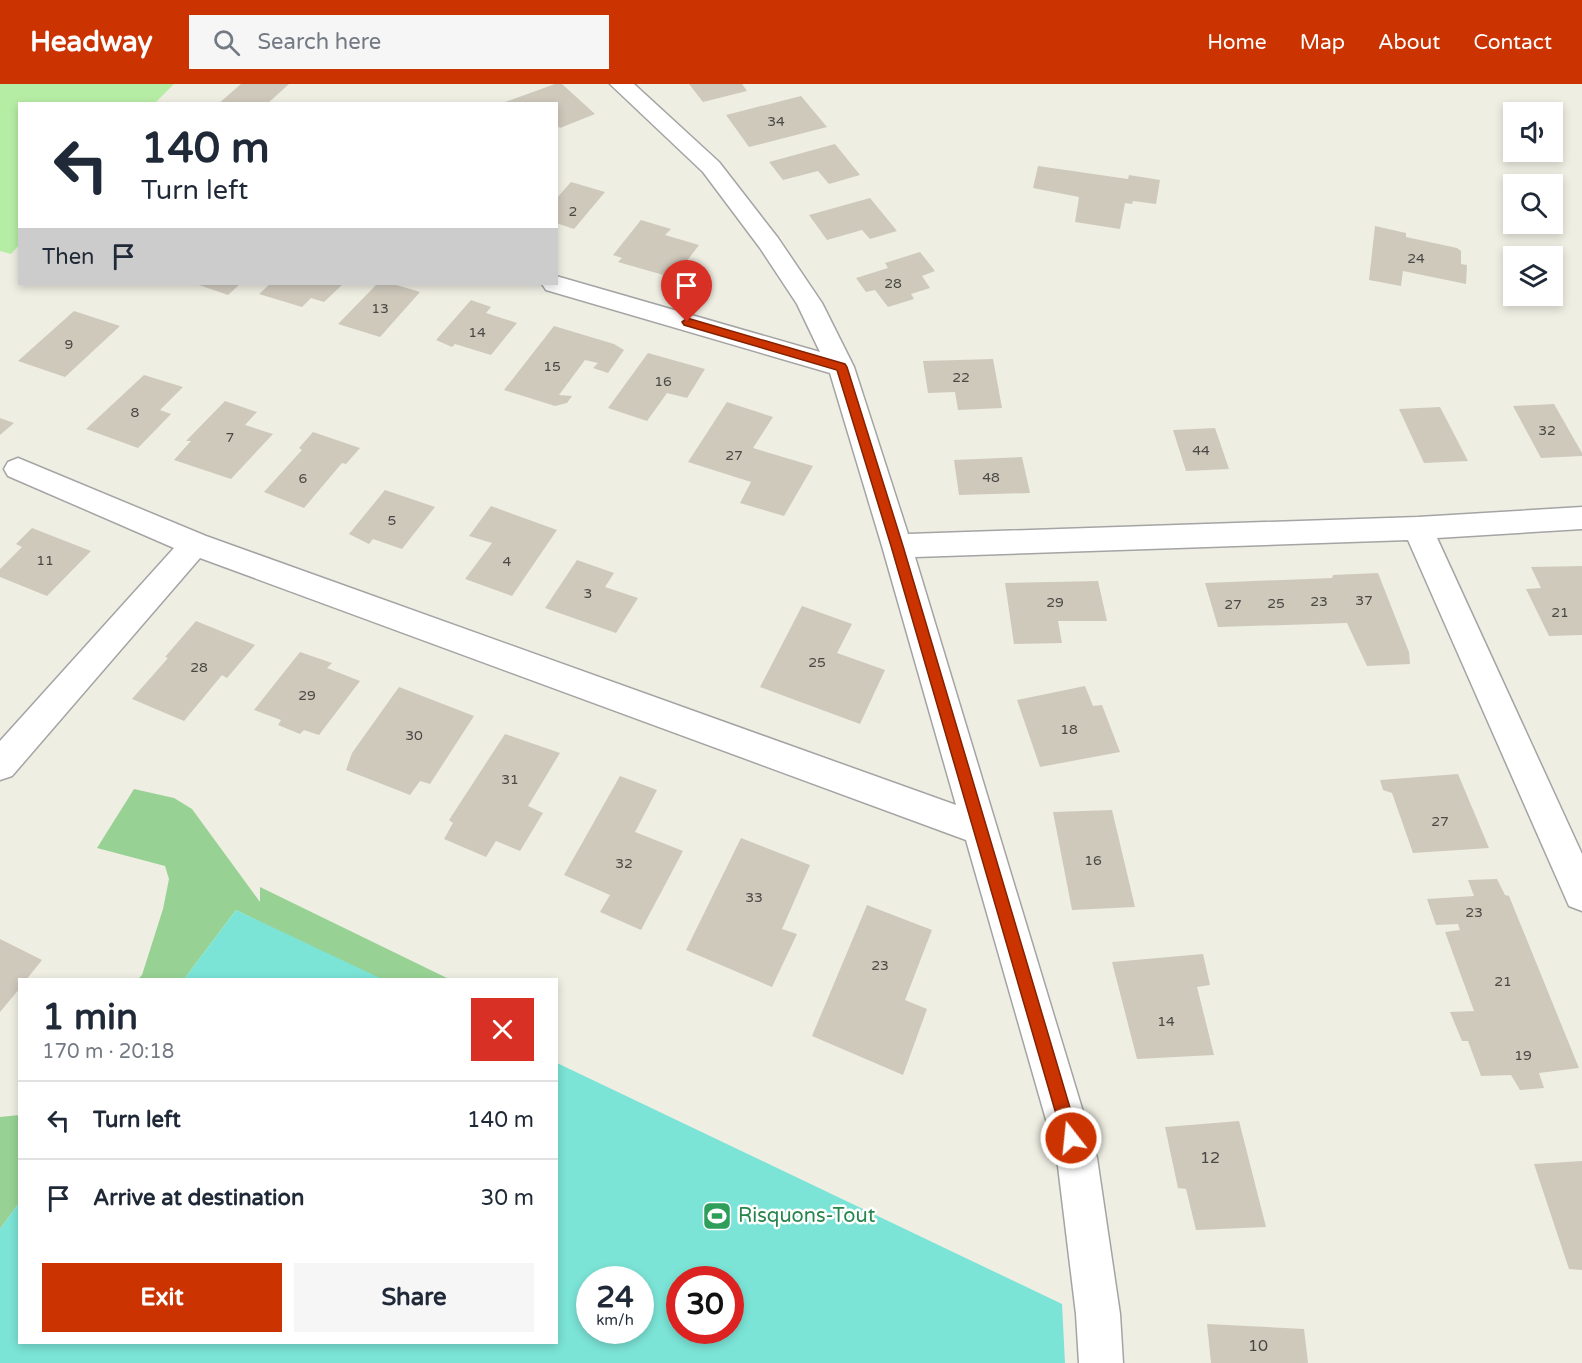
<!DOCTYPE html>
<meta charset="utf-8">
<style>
body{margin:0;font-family:"Varela Round",sans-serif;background:#f6f6f7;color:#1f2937;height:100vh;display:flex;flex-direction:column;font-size:22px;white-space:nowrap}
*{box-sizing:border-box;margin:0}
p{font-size:20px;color:#747a83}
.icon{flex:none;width:33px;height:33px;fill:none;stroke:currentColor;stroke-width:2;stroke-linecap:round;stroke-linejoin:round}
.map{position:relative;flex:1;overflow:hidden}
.side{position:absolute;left:18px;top:894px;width:540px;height:366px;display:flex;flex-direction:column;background:#fff;border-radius:0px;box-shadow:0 3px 9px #0003}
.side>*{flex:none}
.hud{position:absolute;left:18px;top:18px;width:540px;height:183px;border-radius:0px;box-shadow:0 3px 9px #0003;background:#fff;color:#1f2937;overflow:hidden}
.buttons{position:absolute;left:1503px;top:18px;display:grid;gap:12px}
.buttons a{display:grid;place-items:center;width:60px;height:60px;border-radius:0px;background:#fff;box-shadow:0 3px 9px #0003;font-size:30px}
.speed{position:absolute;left:576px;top:1182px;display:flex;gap:12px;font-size:30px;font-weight:700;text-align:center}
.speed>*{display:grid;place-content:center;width:78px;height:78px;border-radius:50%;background:#fff;box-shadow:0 3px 9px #0003;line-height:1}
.speed small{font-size:15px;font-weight:400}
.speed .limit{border:9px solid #d22;background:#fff;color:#111}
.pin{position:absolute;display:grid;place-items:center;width:51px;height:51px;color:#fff;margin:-62px -26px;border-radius:50% 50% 50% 0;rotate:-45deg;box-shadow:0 0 6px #0007}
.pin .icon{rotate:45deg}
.me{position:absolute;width:66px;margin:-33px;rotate:344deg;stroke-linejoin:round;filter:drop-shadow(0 0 4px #0008)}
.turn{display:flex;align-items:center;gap:21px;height:126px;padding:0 24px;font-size:27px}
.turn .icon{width:78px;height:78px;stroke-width:2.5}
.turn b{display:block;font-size:42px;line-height:51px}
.then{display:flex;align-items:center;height:57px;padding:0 24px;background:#0003;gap:12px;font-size:22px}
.round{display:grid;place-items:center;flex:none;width:63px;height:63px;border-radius:0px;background:#f6f6f7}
.head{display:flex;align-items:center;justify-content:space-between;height:102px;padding:0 24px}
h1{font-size:36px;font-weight:700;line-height:45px}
.primary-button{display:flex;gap:12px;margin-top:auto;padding:12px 24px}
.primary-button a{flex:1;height:69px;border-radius:0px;background:#cb3300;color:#fff;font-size:24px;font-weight:700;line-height:69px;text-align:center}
.primary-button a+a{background:#f6f6f7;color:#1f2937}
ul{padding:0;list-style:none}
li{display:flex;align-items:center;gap:18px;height:78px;padding:0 24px;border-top:2px solid #e0e1e3}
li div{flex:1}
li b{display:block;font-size:22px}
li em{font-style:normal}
header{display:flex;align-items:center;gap:36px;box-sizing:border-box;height:84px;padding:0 30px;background:#cb3300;color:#fff}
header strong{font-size:28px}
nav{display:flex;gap:33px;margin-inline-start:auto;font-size:21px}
.search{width:420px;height:54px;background:#f6f6f7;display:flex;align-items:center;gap:15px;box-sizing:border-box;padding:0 21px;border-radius:0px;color:#747a83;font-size:22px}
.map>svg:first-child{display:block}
.grass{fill:#b6eda5}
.forest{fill:#97d294}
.pitch{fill:#7be4d6;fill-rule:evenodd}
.building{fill:#cfc9bc}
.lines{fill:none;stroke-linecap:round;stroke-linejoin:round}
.street-casing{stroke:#a4a4a4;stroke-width:3}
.street{fill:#fff;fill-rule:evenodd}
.route{fill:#cb3300;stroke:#842100;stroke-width:1.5}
.labels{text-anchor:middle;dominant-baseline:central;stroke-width:5;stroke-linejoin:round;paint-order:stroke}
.number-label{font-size:14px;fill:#4a4845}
.near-number-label{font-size:16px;fill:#4a4845}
.near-leisure-label{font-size:20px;fill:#27864d;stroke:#fff;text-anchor:start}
</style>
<header>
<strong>Headway</strong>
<div class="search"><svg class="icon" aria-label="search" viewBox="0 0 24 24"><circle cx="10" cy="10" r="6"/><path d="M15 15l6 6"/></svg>Search here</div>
<nav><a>Home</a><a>Map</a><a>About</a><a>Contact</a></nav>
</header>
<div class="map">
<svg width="1582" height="1279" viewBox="0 0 1582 1279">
<rect width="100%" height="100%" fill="#efeee3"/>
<polygon class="grass" points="0,0 174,0 155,19 20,20 19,161 11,170 0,167"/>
<g class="forest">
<polygon points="134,705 174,714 192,725 260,818 260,803 449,895 376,895 236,826 184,895 138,895 142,891 163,825 169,795 165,782 97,764"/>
<polygon points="19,1031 19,1119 0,1145 0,1033"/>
</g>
<g class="pitch">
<polygon points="236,826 382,895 184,895"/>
<path d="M557,979L1062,1220L1065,1279H0V1145L19,1119L20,1258H556ZM590,1196H640V1246H590ZM680,1196H730V1246H680Z"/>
</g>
<g class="building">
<polygon points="241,0 289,0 267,20 218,20"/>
<polygon points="555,0 562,0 595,30 560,44 556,40 556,20 505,18"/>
<polygon points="689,0 742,0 747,7 703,18"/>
<polygon points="801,12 827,43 749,63 726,31"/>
<polygon points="835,60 860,91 829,100 818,87 783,96 769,78"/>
<polygon points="1038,82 1128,95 1129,91 1160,96 1156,120 1133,117 1132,120 1125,119 1120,145 1075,138 1079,113 1033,104"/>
<polygon points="571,98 605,108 574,145 556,139 556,115"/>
<polygon points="870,114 897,147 870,155 862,146 827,156 809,131"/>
<polygon points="641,136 671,145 665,151 699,161 674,194 618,178 622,174 613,171"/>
<polygon points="1375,142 1406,149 1406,153 1457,164 1461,167 1461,180 1467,181 1466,200 1403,187 1401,202 1369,196"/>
<polygon points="920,168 935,187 922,192 930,204 911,210 914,215 888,223 875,206 866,208 856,194 888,184 885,179"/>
<polygon points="196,200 240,200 228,211"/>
<polygon points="270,200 343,200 324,218 311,214 302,223 259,210"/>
<polygon points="377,200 393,200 420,208 380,253 338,240"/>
<polygon points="471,216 491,223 486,229 517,239 491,271 455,260 452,263 436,256"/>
<polygon points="74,227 120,242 65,293 18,277"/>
<polygon points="554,242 614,260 624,266 608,289 593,284 598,279 585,276 559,311 572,312 567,319 555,322 504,306"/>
<polygon points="648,269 705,285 687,314 667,309 647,337 608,324"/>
<polygon points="993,275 1002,324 958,326 955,308 928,309 923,277"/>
<polygon points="144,291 183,303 160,326 171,330 138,364 86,345"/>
<polygon points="225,317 257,328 245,341 273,350 231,395 174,376 191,357 186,357"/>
<polygon points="727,318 773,333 753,364 813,382 784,432 740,419 751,398 688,378"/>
<polygon points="1554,320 1582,369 1582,372 1541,374 1513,322"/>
<polygon points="1440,323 1468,377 1424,379 1399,325"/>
<polygon points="0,334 14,339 0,351"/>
<polygon points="1215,344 1229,385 1186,387 1173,346"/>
<polygon points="313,348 360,364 346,380 342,379 304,424 264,408 302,366 299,364"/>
<polygon points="1022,373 1030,409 959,411 954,376"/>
<polygon points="385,406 435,423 402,465 373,455 369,460 349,450"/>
<polygon points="491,422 557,446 512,512 465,495 492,459 469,452"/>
<polygon points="32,444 91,467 47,512 0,493 0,485 22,463 16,460"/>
<polygon points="577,476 614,489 605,503 638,514 616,549 545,524"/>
<polygon points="1582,482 1582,551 1549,552 1526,505 1541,504 1531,483"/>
<polygon points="1378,489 1409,568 1410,580 1367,582 1347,539 1218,543 1205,499 1332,494 1333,491"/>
<polygon points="1098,497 1107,537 1058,537 1062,559 1014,560 1005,499"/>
<polygon points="802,522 852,540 837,569 885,586 860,640 760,603"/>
<polygon points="196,537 255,561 227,594 222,591 184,637 132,615 168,574 165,573"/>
<polygon points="300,568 332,579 327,584 360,597 319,651 304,646 300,650 278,641 281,636 254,626"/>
<polygon points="1085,602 1093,622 1102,621 1120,668 1040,683 1017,616"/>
<polygon points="399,603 474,632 430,700 420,697 410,711 346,686 352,669"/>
<polygon points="505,650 560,669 528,722 543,729 520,767 496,757 486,773 444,755 453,739 449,736"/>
<polygon points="1458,690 1489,764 1413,769 1392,709 1383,706 1380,696"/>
<polygon points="620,692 657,706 635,748 683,767 641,846 600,828 610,811 564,791"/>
<polygon points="1112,726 1135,823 1072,826 1053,728"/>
<polygon points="741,754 810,781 782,845 797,850 772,903 686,866"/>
<polygon points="1497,795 1505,811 1509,812 1579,984 1539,989 1544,1004 1520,1006 1511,991 1481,992 1468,957 1462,957 1450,928 1474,927 1445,848 1460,846 1458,840 1436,841 1427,815 1474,812 1468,796"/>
<polygon points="867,821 932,846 905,916 927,925 903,991 812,952"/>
<polygon points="0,855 42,876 26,896 20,896 20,904 0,928"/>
<polygon points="1203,870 1210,901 1197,903 1214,971 1137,975 1112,878"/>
<polygon points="1239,1037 1266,1143 1196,1146 1186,1105 1178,1104 1165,1043"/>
<polygon points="1582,1077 1582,1186 1569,1185 1534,1080"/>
<polygon points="1207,1240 1304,1245 1308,1279 1211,1279"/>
</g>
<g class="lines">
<g class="street-casing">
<polygon id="street" points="610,0 634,0 719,78 778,154 822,219 854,283 908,450 1418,433 1582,423 1582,445 1437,454 1582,770 1582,827 1569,822 1408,456 915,473 1097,1074 1120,1230 1123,1279 1079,1279 1076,1230 1057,1074 966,756 200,474 12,692 0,696 0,657 174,464 8,392 4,385 8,378 18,374 206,452 956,721 882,462 830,289 546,206 542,200 556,200 556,192 820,268 797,220 760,164 703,88"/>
</g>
<use href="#street" class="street"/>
</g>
<polygon class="route" points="687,234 845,280 847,283 903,462 1079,1054 1077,1060 1071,1062 1065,1060 1063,1054 891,462 837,286 684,241 682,238"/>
<defs>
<g id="stadium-square" transform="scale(1.5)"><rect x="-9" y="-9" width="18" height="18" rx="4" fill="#2e9e5b" stroke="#fff"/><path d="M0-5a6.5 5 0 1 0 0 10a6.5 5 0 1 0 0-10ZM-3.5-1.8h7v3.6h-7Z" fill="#fff"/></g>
</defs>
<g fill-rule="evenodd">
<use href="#stadium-square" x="717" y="1132"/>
</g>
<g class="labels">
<g class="number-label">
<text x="776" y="37">34</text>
<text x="573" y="127">2</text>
<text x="1416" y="174">24</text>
<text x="893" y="199">28</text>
<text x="380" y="224">13</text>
<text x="477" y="248">14</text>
<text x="69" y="260">9</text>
<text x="552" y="282">15</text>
<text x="961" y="293">22</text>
<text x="663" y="297">16</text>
<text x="135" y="328">8</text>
<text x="1547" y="346">32</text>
<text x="230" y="353">7</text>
<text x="1201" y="366">44</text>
<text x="734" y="371">27</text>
<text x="991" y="393">48</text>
<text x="303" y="394">6</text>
<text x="392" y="436">5</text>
<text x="45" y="476">11</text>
<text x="507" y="477">4</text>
<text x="588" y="509">3</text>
<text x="1364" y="516">37</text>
<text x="1319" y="517">23</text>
<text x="1055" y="518">29</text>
<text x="1276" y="519">25</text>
<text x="1233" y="520">27</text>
<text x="1560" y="528">21</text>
<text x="817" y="578">25</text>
<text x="199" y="583">28</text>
<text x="307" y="611">29</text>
<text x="1069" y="645">18</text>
<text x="414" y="651">30</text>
<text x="510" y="695">31</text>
<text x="1440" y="737">27</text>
<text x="1093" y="776">16</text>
<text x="624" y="779">32</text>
<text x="754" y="813">33</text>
<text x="1474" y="828">23</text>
<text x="880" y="881">23</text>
<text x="1503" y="897">21</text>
<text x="1166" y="937">14</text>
<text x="1523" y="971">19</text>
</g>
<g class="near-number-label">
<text x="1210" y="1074">12</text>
<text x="1258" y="1262">10</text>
</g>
<g class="near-leisure-label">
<text x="738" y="1132">Risquons-Tout</text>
</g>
</g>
</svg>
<div class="buttons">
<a><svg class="icon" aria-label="sound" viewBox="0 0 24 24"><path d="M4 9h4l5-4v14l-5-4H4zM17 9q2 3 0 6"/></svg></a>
<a><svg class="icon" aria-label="search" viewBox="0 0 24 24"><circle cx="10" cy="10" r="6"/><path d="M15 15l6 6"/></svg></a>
<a><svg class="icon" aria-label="layers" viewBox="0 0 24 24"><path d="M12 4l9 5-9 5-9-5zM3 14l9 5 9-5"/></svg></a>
</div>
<div class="speed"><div>24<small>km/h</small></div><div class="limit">30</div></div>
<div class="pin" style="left:687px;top:238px;background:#d93025"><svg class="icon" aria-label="arrive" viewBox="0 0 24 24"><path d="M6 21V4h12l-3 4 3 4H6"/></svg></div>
<svg class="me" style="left:1071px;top:1054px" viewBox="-20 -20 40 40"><circle r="17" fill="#cb3300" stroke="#fff" stroke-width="3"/><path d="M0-11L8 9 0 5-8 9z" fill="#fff"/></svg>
<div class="hud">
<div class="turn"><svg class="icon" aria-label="left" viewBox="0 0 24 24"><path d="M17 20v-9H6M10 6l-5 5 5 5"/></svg><div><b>140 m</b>Turn left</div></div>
<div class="then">Then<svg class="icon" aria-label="arrive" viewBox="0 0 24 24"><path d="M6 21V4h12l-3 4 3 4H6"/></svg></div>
</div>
<section class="side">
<div class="head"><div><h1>1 min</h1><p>170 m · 20:18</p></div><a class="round" style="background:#d93025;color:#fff"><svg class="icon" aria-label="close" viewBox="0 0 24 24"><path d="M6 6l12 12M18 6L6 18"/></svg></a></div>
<ul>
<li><svg class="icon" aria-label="left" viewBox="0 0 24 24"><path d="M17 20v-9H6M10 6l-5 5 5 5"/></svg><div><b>Turn left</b></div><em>140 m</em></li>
<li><svg class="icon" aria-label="arrive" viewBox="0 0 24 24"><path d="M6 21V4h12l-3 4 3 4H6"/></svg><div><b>Arrive at destination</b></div><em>30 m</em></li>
</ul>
<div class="primary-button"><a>Exit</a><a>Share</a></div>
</section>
</div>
